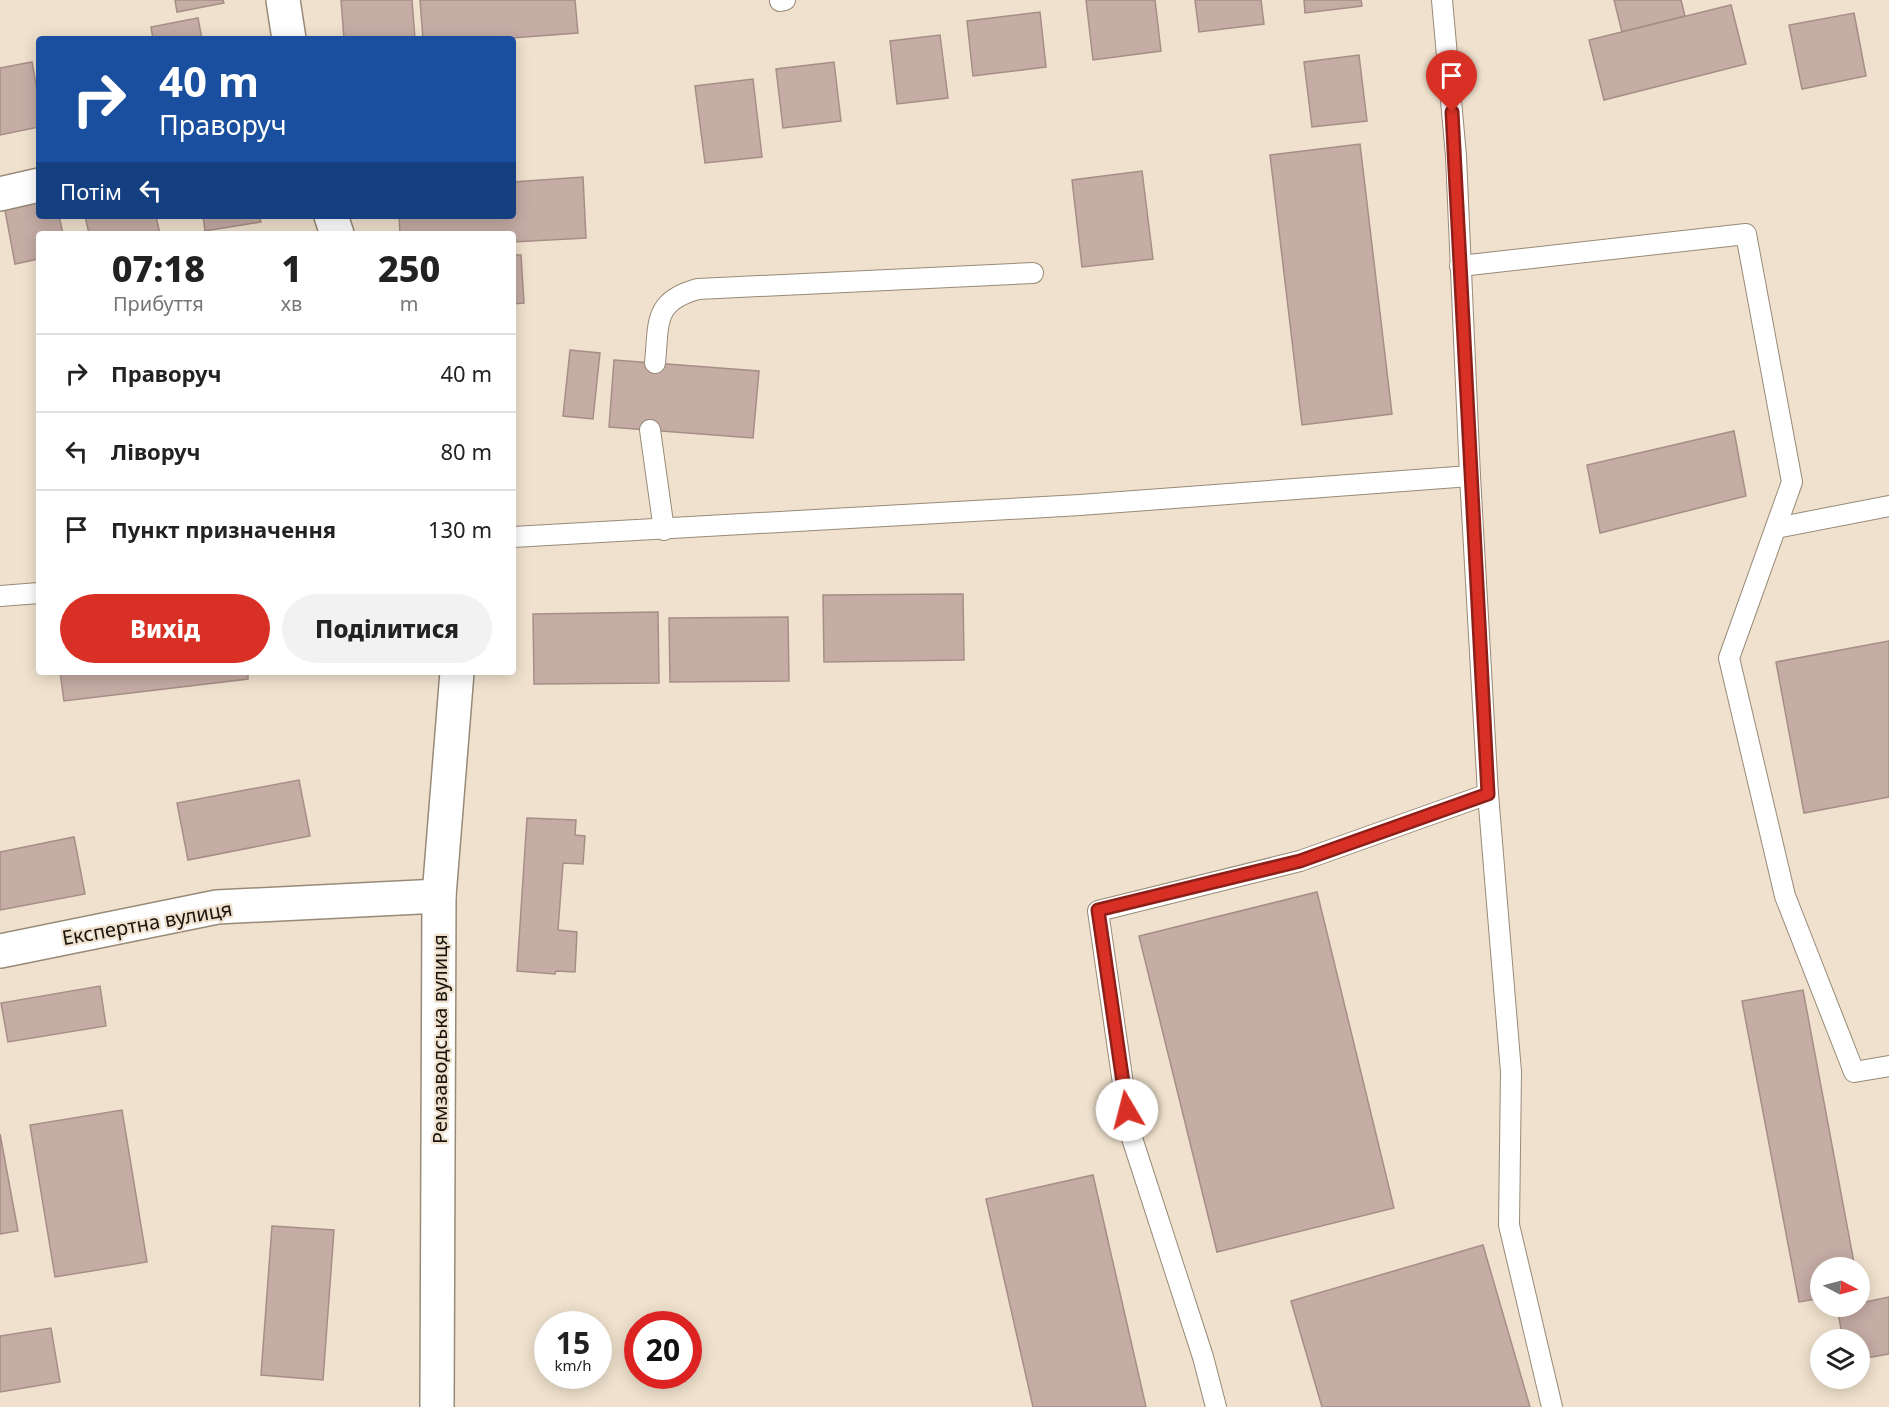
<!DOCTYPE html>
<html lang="uk">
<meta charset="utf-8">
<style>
body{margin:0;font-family:"Noto Sans",sans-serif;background:#f2f2f2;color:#222;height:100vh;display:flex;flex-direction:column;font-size:22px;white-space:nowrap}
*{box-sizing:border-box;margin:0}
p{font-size:20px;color:#767676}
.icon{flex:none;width:33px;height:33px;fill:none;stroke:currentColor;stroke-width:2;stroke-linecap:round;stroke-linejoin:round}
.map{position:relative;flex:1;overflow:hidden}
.panel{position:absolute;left:36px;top:231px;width:480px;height:444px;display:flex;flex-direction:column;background:#fff;border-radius:6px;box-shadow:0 3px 15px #0003}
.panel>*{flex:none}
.top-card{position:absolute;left:36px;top:36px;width:480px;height:183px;border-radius:6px;box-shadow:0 3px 15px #0003;background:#1a4fa0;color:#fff;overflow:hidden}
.needle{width:39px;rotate:96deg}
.fabs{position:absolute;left:1810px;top:1257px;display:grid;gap:12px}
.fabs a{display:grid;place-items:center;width:60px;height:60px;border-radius:50%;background:#fff;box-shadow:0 3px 15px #0003;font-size:30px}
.speed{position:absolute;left:534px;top:1311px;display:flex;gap:12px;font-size:30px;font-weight:700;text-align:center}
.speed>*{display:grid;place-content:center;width:78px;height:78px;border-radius:50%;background:#fff;box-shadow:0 3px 15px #0003;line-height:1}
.speed small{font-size:15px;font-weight:400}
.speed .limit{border:9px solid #d22;background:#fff;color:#111}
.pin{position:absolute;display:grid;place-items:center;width:51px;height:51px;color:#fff;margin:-62px -26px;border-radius:50% 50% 50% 0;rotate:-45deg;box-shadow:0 0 6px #0007}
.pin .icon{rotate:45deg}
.me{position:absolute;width:66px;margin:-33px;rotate:352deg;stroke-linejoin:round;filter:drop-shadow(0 0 4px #0008)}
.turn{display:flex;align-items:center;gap:21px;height:126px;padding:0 24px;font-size:27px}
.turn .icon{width:78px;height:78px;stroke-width:2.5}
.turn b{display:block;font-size:42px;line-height:51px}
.then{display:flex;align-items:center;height:57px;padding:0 24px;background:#0003;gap:12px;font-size:22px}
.eta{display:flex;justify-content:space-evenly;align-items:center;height:102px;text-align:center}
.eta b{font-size:36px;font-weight:800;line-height:42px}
.button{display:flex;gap:12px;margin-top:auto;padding:12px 24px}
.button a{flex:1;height:69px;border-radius:36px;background:#d93025;color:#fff;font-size:24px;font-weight:800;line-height:69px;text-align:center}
.button a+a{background:#f2f2f2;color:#222}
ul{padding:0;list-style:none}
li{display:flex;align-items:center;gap:18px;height:78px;padding:0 24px;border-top:2px solid #e0e0e0}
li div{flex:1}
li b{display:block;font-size:22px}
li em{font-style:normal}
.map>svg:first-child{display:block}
.building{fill:#c5aca5;stroke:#a68e87;stroke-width:1.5}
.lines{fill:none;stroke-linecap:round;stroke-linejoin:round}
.lane-casing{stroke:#978a77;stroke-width:22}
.street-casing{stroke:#978a77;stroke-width:36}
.lane{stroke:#fff;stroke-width:20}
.street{stroke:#fff;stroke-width:33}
.route-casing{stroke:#8d1f18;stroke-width:15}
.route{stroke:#d93025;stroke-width:10}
.labels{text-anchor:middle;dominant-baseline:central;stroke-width:4.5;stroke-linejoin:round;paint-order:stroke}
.street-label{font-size:20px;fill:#19140d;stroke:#efe1cd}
</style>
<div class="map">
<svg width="1889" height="1407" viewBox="0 0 1889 1407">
<rect width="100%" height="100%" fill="#efe1cd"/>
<g class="building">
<polygon points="175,0 223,0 224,3 177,12"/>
<polygon points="341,0 412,0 415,39 344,39"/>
<polygon points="420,0 575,0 578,33 498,39 423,39"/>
<polygon points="1086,0 1155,0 1161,51 1093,60"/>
<polygon points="1195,0 1261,0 1264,24 1199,32"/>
<polygon points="1304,0 1361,0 1362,6 1305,13"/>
<polygon points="1614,0 1681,0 1685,16 1622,32"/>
<polygon points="1731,5 1746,64 1604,100 1589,40"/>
<polygon points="1040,12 1046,67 973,76 967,21"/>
<polygon points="1854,13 1866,76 1802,89 1789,25"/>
<polygon points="198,18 202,39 153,39 151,27"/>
<polygon points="940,35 948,98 897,104 890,41"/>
<polygon points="1359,55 1367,121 1312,127 1304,62"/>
<polygon points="32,62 39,101 39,127 0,135 0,68"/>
<polygon points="834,62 841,121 783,128 776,69"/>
<polygon points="753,79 762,157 705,163 695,86"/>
<polygon points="1360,144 1392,414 1302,425 1270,155"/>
<polygon points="1142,171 1153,259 1082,267 1072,180"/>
<polygon points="583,177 586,238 513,242 513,234 400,234 399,216 513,216 513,182"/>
<polygon points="39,198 39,216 59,216 63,234 39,234 39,259 15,264 4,205"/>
<polygon points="85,216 156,216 160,234 89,234"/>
<polygon points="203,216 259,216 261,222 205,231"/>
<polygon points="513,255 521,255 524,303 513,304"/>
<polygon points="570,350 600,353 593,419 563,416"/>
<polygon points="614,360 759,371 753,438 609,427"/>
<polygon points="1734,431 1746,496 1600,533 1587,465"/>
<polygon points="963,594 964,660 824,662 823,595"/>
<polygon points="658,612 659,683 534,684 533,614"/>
<polygon points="788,617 789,681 670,682 669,618"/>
<polygon points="1889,641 1889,797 1804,813 1776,662"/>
<polygon points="60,672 248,672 248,679 64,701"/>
<polygon points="299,780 310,836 188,860 177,803"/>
<polygon points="527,818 576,820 575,835 585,836 583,864 563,863 558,930 577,932 575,972 556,971 555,974 517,971"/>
<polygon points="74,837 85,894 0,910 0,852"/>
<polygon points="1317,892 1394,1208 1217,1252 1139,936"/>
<polygon points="100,986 106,1026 8,1042 1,1003"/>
<polygon points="1803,990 1855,1268 1821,1268 1821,1298 1799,1302 1742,1001"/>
<polygon points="122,1110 147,1262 55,1277 30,1125"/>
<polygon points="0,1134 18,1231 0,1234"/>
<polygon points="1093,1175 1146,1407 1033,1407 986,1199"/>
<polygon points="272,1226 334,1230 323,1380 261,1375"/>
<polygon points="1483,1245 1530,1407 1322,1407 1291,1301"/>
<polygon points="1889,1297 1889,1354 1860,1359 1860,1340 1843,1340 1837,1307 1860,1306 1860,1303"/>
<polygon points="51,1328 60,1382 0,1392 0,1336"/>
</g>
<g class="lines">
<g class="lane-casing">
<g id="lane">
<polyline points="1442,0 1456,156 1470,476 1488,794 1511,1072 1509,1225 1552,1407"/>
<polyline points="780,1 785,0"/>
<polyline points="1460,266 1746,234 1792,482 1729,658 1785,896 1854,1072 1889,1066"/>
<path d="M655,363C659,323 653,301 698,289L1033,273"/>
<polyline points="650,430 664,530"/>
<polyline points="1776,528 1889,506"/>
<polyline points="513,537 1080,505 1470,476"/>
<polyline points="0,596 39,593"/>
<polyline points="1216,1407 1203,1357 1130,1132 1098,911 1300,861 1488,794"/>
</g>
</g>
<g class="street-casing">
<g id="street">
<polyline points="283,0 289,39"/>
<polyline points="0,194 39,185"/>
<polyline points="331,216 337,234"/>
<polyline points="0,951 217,907 439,896"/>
<polyline points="437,1407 439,896 457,672"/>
</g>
</g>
<use href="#lane" class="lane"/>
<use href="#street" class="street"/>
</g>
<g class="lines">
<g class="route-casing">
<polyline id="route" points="1127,1110 1098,910 1300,861 1488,794 1452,112"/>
</g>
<use href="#route" class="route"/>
</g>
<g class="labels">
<g class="street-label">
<text transform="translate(147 923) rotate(-10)">Експертна вулиця</text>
<text transform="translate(439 1039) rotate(-90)">Ремзаводська вулиця</text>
</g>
</g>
</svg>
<div class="fabs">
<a><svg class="needle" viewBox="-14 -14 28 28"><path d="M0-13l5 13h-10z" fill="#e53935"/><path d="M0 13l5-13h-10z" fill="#767676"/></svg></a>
<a><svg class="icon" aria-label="layers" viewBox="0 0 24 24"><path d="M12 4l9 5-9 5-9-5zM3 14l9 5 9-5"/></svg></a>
</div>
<div class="speed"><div>15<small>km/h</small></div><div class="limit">20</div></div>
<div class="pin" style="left:1452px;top:112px;background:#d93025"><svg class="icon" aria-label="arrive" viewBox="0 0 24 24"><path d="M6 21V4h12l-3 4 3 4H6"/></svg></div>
<svg class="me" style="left:1127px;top:1110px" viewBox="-20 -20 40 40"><circle r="19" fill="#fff"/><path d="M0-13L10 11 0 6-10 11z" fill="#d93025"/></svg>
<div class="top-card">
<div class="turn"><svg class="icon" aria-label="right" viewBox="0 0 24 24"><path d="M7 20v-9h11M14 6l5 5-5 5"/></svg><div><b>40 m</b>Праворуч</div></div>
<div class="then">Потім<svg class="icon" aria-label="left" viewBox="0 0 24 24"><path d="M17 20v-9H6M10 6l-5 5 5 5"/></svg></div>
</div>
<section class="panel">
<div class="eta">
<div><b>07:18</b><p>Прибуття</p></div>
<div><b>1</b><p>хв</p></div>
<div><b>250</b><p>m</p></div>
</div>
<ul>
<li><svg class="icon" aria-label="right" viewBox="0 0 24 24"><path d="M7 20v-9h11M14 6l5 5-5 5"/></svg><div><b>Праворуч</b></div><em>40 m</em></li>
<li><svg class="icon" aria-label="left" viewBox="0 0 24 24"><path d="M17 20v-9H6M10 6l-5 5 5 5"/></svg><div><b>Ліворуч</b></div><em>80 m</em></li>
<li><svg class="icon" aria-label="arrive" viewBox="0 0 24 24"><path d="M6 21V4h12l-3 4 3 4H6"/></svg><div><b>Пункт призначення</b></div><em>130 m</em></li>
</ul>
<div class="button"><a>Вихід</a><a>Поділитися</a></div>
</section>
</div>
